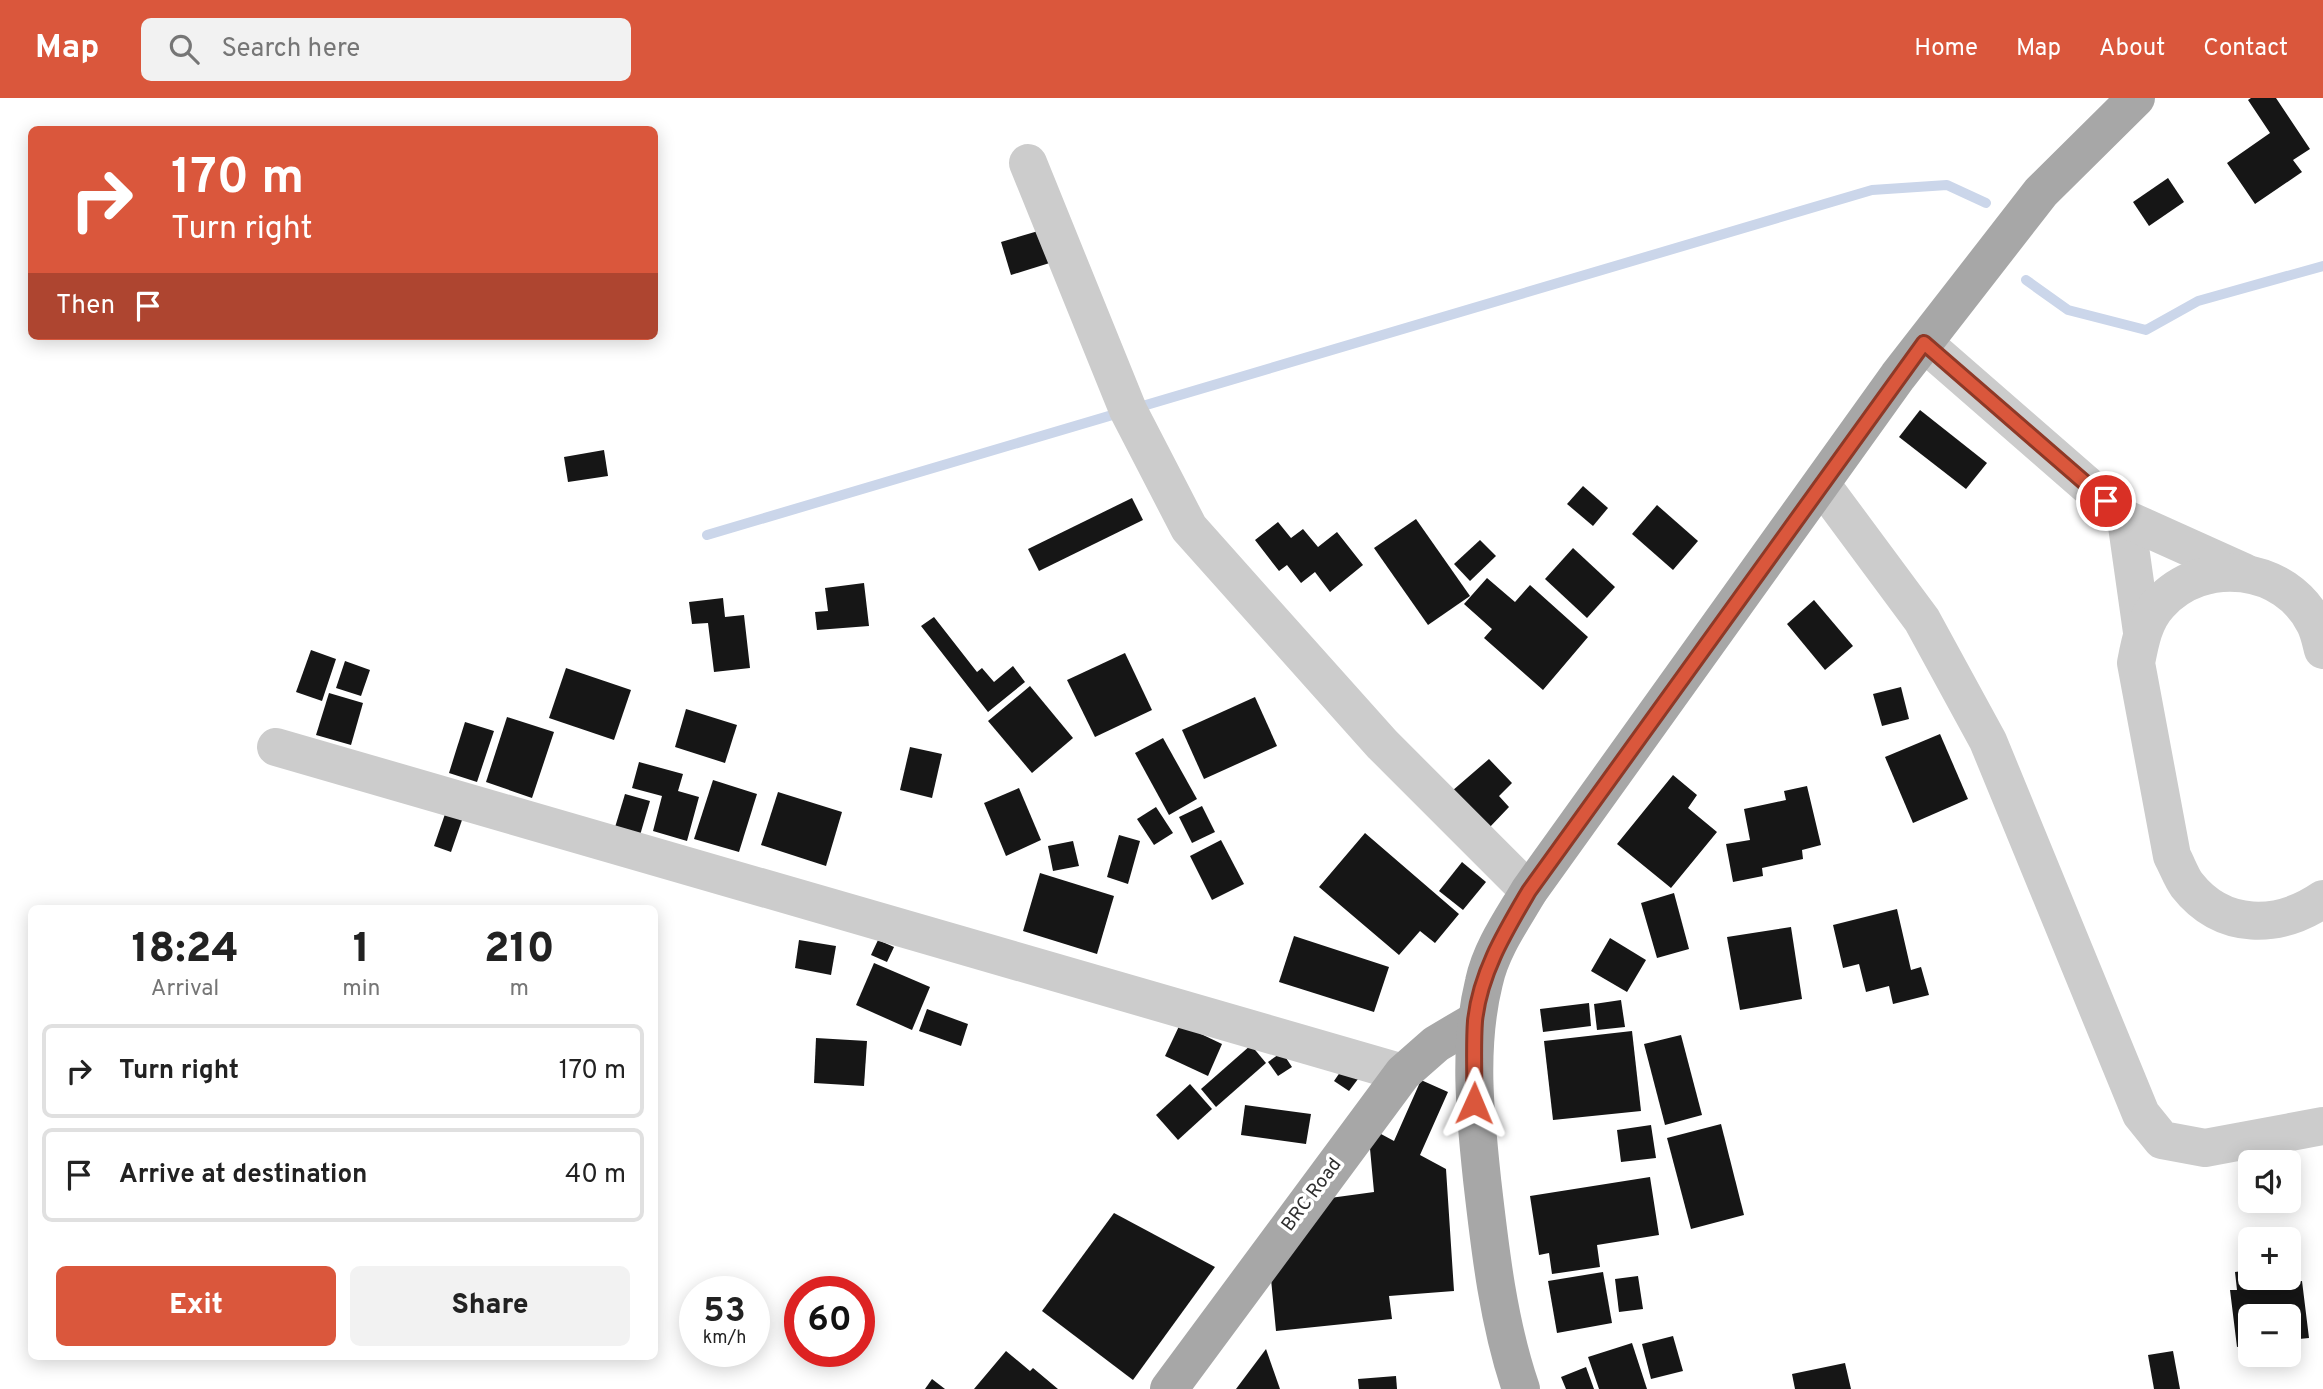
<!DOCTYPE html>
<meta charset="utf-8">
<style>
body{margin:0;font-family:Overpass,sans-serif;background:#f2f2f2;color:#222;height:100vh;display:flex;flex-direction:column;font-size:26px;white-space:nowrap}
*{box-sizing:border-box;margin:0}
p{font-size:23px;color:#767676}
.icon{flex:none;width:38px;height:38px;fill:none;stroke:currentColor;stroke-width:2;stroke-linecap:round;stroke-linejoin:round}
.map{position:relative;flex:1;overflow:hidden}
.details{position:absolute;left:28px;top:807px;width:630px;height:455px;display:flex;flex-direction:column;background:#fff;border-radius:10px;box-shadow:0 4px 18px #0003}
.details>*{flex:none}
.hud{position:absolute;left:28px;top:28px;width:630px;height:214px;border-radius:10px;box-shadow:0 4px 18px #0003;background:#da573c;color:#fff;overflow:hidden}
.fabs{position:absolute;left:2238px;top:1052px;display:grid;gap:14px}
.fabs a{display:grid;place-items:center;width:63px;height:63px;border-radius:10px;background:#fff;box-shadow:0 4px 18px #0003;font-size:35px}
.speed{position:absolute;left:679px;top:1178px;display:flex;gap:14px;font-size:35px;font-weight:700;text-align:center}
.speed>*{display:grid;place-content:center;width:91px;height:91px;border-radius:50%;background:#fff;box-shadow:0 4px 18px #0003;line-height:1}
.speed small{font-size:18px;font-weight:400}
.speed .limit{border:10px solid #d22;background:#fff;color:#111}
.pin{position:absolute;display:grid;place-items:center;width:60px;height:60px;color:#fff;margin:-30px;border:4px solid #fff;border-radius:50%;box-shadow:0 2px 7px #0007}
.me{position:absolute;width:77px;margin:-38px;rotate:1deg;stroke-linejoin:round;filter:drop-shadow(0 0 5px #0008)}
.turn{display:flex;align-items:center;gap:24px;height:147px;padding:0 28px;font-size:32px}
.turn .icon{width:91px;height:91px;stroke-width:2.5}
.turn b{display:block;font-size:49px;line-height:60px}
.then{display:flex;align-items:center;height:66px;padding:0 28px;background:#0003;gap:14px;font-size:26px}
.eta{display:flex;justify-content:space-evenly;align-items:center;height:119px;text-align:center}
.eta b{font-size:42px;font-weight:800;line-height:49px}
.cta{display:flex;gap:14px;margin-top:auto;padding:14px 28px}
.cta a{flex:1;height:80px;border-radius:10px;background:#da573c;color:#fff;font-size:28px;font-weight:800;line-height:80px;text-align:center}
.cta a+a{background:#f2f2f2;color:#222}
ul{padding:0;list-style:none}
li{display:flex;align-items:center;gap:21px;height:94px;margin:0 14px 10px;padding:0 14px;border:4px solid #e0e0e0;border-radius:10px}
li div{flex:1}
li b{display:block;font-size:26px}
li em{font-style:normal}
header{display:flex;align-items:center;gap:42px;box-sizing:border-box;height:98px;padding:0 35px;background:#da573c;color:#fff}
header strong{font-size:33px}
nav{display:flex;gap:38px;margin-inline-start:auto;font-size:24px}
.search{width:490px;height:63px;background:#f2f2f2;display:flex;align-items:center;gap:18px;box-sizing:border-box;padding:0 24px;border-radius:10px;color:#767676;font-size:26px}
.map>svg:first-child{display:block}
.lines{fill:none;stroke-linecap:round;stroke-linejoin:round}
.stream{stroke:#cbd6ea;stroke-width:10}
.building{fill:#161616}
.minor{stroke:#ccc;stroke-width:38}
.major{stroke:#a7a7a7;stroke-width:38}
.route-casing{stroke:#8e3927;stroke-width:18}
.route{stroke:#da573c;stroke-width:12}
.labels{text-anchor:middle;dominant-baseline:central;stroke-width:7;stroke-linejoin:round;paint-order:stroke}
.street-label{font-size:19px;fill:#2f2f2f;stroke:#fff}
</style>
<header>
<strong>Map</strong>
<div class="search"><svg class="icon" aria-label="search" viewBox="0 0 24 24"><circle cx="10" cy="10" r="6"/><path d="M15 15l6 6"/></svg>Search here</div>
<nav><a>Home</a><a>Map</a><a>About</a><a>Contact</a></nav>
</header>
<div class="map">
<svg width="2323" height="1291" viewBox="0 0 2323 1291">
<rect width="100%" height="100%" fill="#fff"/>
<g class="lines">
<g class="stream">
<polyline points="2026,182 2068,212 2146,232 2198,203 2323,168"/>
<polyline points="707,437 1872,92 1947,87 1986,105"/>
</g>
</g>
<g class="building">
<polygon points="2251,0 2276,0 2310,51 2293,62 2302,74 2255,106 2227,65 2270,35 2248,2"/>
<polygon points="2168,80 2184,104 2149,128 2133,104"/>
<polygon points="1045,131 1056,163 1011,177 1001,144"/>
<polygon points="1920,312 1987,365 1966,391 1899,339"/>
<polygon points="604,352 608,378 568,384 564,359"/>
<polygon points="1583,388 1608,410 1593,428 1567,406"/>
<polygon points="1132,400 1143,422 1039,473 1028,451"/>
<polygon points="1657,407 1698,443 1673,472 1632,436"/>
<polygon points="1416,421 1470,498 1428,527 1374,450"/>
<polygon points="1278,424 1291,440 1303,431 1318,449 1337,434 1363,467 1330,494 1315,474 1301,485 1287,467 1279,473 1255,442"/>
<polygon points="1480,442 1496,458 1470,483 1454,466"/>
<polygon points="1573,450 1615,489 1587,520 1545,481"/>
<polygon points="1487,480 1515,504 1530,487 1588,539 1543,592 1484,540 1492,531 1464,506"/>
<polygon points="864,485 869,528 817,532 815,514 828,513 825,490"/>
<polygon points="723,500 725,519 744,517 750,570 714,574 708,525 692,526 689,504"/>
<polygon points="1814,502 1853,548 1825,572 1787,526"/>
<polygon points="934,519 977,574 982,570 994,584 1013,568 1025,584 988,614 921,528"/>
<polygon points="311,552 336,561 322,603 296,594"/>
<polygon points="1125,555 1152,612 1095,639 1067,582"/>
<polygon points="345,563 370,572 361,598 336,590"/>
<polygon points="566,570 631,592 614,642 549,620"/>
<polygon points="1030,588 1073,640 1032,675 988,623"/>
<polygon points="1901,589 1909,621 1882,628 1873,596"/>
<polygon points="329,595 363,605 351,647 316,637"/>
<polygon points="1255,599 1277,648 1204,681 1182,632"/>
<polygon points="686,611 737,627 725,665 675,649"/>
<polygon points="507,619 554,634 532,700 486,684"/>
<polygon points="465,624 494,633 477,684 449,675"/>
<polygon points="1940,636 1968,701 1913,725 1885,659"/>
<polygon points="1163,640 1197,701 1169,717 1135,655"/>
<polygon points="910,649 942,656 932,700 900,692"/>
<polygon points="1489,661 1512,685 1499,698 1509,709 1488,731 1452,693"/>
<polygon points="639,664 683,676 678,693 699,699 687,743 653,733 662,698 632,690"/>
<polygon points="1673,677 1697,697 1688,710 1717,734 1671,790 1617,746"/>
<polygon points="713,682 757,696 739,754 694,741"/>
<polygon points="1807,688 1821,747 1802,752 1803,761 1762,770 1763,778 1733,784 1726,746 1750,742 1744,711 1786,702 1784,693"/>
<polygon points="1019,690 1041,742 1006,758 984,705"/>
<polygon points="778,694 842,714 826,768 761,747"/>
<polygon points="625,696 650,703 638,744 613,736"/>
<polygon points="1202,708 1215,734 1192,745 1179,719"/>
<polygon points="1156,709 1173,735 1154,747 1137,721"/>
<polygon points="445,716 462,722 451,754 434,748"/>
<polygon points="1365,735 1459,816 1435,845 1420,833 1399,857 1319,789"/>
<polygon points="1119,737 1140,743 1128,786 1107,779"/>
<polygon points="1221,742 1244,786 1212,802 1190,758"/>
<polygon points="1073,743 1079,768 1053,773 1048,748"/>
<polygon points="1462,764 1486,784 1463,812 1439,793"/>
<polygon points="1040,775 1114,798 1097,856 1023,833"/>
<polygon points="1674,795 1689,851 1657,860 1641,805"/>
<polygon points="1897,811 1911,872 1921,869 1929,897 1893,906 1889,888 1866,894 1859,866 1843,870 1833,827"/>
<polygon points="1791,829 1802,901 1740,912 1727,839"/>
<polygon points="1294,838 1389,869 1374,914 1279,884"/>
<polygon points="1610,840 1646,862 1627,894 1591,873"/>
<polygon points="799,842 836,848 831,877 795,870"/>
<polygon points="878,842 894,849 887,864 871,857"/>
<polygon points="874,865 930,889 912,932 856,907"/>
<polygon points="1621,902 1625,929 1597,932 1594,906"/>
<polygon points="1589,905 1591,928 1543,934 1540,911"/>
<polygon points="927,911 968,926 961,948 919,933"/>
<polygon points="1180,926 1222,946 1208,978 1165,958"/>
<polygon points="1632,933 1641,1013 1553,1022 1544,943"/>
<polygon points="1681,937 1702,1017 1665,1027 1644,946"/>
<polygon points="816,940 867,943 864,988 814,985"/>
<polygon points="1251,947 1266,965 1216,1009 1201,991"/>
<polygon points="1282,954 1292,969 1278,978 1268,964"/>
<polygon points="1343,970 1358,981 1349,993 1334,983"/>
<polygon points="1421,982 1448,994 1420,1057 1446,1071 1454,1193 1389,1198 1392,1221 1276,1233 1271,1181 1330,1100 1374,1094 1368,1029 1394,1043"/>
<polygon points="1190,986 1212,1011 1178,1042 1156,1017"/>
<polygon points="1245,1007 1311,1016 1306,1046 1241,1037"/>
<polygon points="1721,1026 1744,1117 1691,1131 1667,1040"/>
<polygon points="1651,1027 1656,1060 1621,1064 1617,1032"/>
<polygon points="1650,1079 1659,1137 1597,1147 1600,1169 1552,1176 1549,1155 1539,1157 1530,1098"/>
<polygon points="1114,1115 1215,1169 1133,1282 1042,1213"/>
<polygon points="2250,1172 2250,1180 2275,1180 2276,1186 2302,1183 2309,1240 2289,1242 2289,1218 2250,1218 2250,1247 2237,1249 2230,1192 2237,1192 2235,1174"/>
<polygon points="1603,1174 1612,1225 1557,1235 1548,1183"/>
<polygon points="1638,1178 1643,1211 1619,1214 1615,1181"/>
<polygon points="1673,1238 1683,1273 1651,1281 1642,1246"/>
<polygon points="1632,1245 1647,1291 1599,1291 1588,1259"/>
<polygon points="1266,1251 1280,1291 1236,1291"/>
<polygon points="1006,1253 1030,1273 1033,1270 1058,1291 974,1291"/>
<polygon points="2173,1253 2180,1291 2154,1291 2148,1257"/>
<polygon points="1845,1265 1851,1291 1795,1291 1792,1276"/>
<polygon points="1586,1269 1594,1291 1566,1291 1561,1279"/>
<polygon points="1396,1278 1397,1291 1359,1291 1358,1281"/>
<polygon points="932,1281 945,1291 925,1291"/>
</g>
<g class="lines">
<g class="minor">
<polyline points="1028,65 1128,312 1189,430 1382,646 1529,793"/>
<polyline points="1924,245 2126,421 2142,534"/>
<polyline points="1822,387 1922,522 1988,643 2141,1016 2162,1042 2205,1050 2323,1028"/>
<polyline points="2126,421 2244,474"/>
<path d="M2323,552C2321,544 2319,534 2315,526C2286,467 2203,457 2159,506C2144,522 2140,544 2136,565L2172,758C2177,767 2181,779 2187,787C2223,833 2279,831 2323,801"/>
<polyline points="276,649 1403,975"/>
</g>
<g class="major">
<polyline points="1169,1291 1403,975 1436,946 1475,923"/>
<path d="M1521,1291C1498,1224 1490,1151 1482,1081C1475,1015 1468,949 1484,884C1491,851 1512,822 1529,793L1898,278L2041,94L2136,0"/>
</g>
</g>
<g class="lines">
<g class="route-casing">
<path id="route" d="M1474,1005C1475,978 1473,950 1475,923C1480,875 1505,834 1529,793L1924,245L2106,403"/>
</g>
<use href="#route" class="route"/>
</g>
<g class="labels">
<g class="street-label">
<text transform="translate(1312 1097) rotate(-53)">BRC Road</text>
</g>
</g>
</svg>
<div class="fabs">
<a><svg class="icon" aria-label="sound" viewBox="0 0 24 24"><path d="M4 9h4l5-4v14l-5-4H4zM17 9q2 3 0 6"/></svg></a>
<a>+</a>
<a>−</a>
</div>
<div class="speed"><div>53<small>km/h</small></div><div class="limit">60</div></div>
<div class="pin" style="left:2106px;top:403px;background:#d93025"><svg class="icon" aria-label="arrive" viewBox="0 0 24 24"><path d="M6 21V4h12l-3 4 3 4H6"/></svg></div>
<svg class="me" style="left:1474px;top:1005px" viewBox="-20 -20 40 40"><path d="M0-17L14 15 0 8-14 15z" fill="#da573c" stroke="#fff" stroke-width="4"/></svg>
<div class="hud">
<div class="turn"><svg class="icon" aria-label="right" viewBox="0 0 24 24"><path d="M7 20v-9h11M14 6l5 5-5 5"/></svg><div><b>170 m</b>Turn right</div></div>
<div class="then">Then<svg class="icon" aria-label="arrive" viewBox="0 0 24 24"><path d="M6 21V4h12l-3 4 3 4H6"/></svg></div>
</div>
<section class="details">
<div class="eta">
<div><b>18:24</b><p>Arrival</p></div>
<div><b>1</b><p>min</p></div>
<div><b>210</b><p>m</p></div>
</div>
<ul>
<li><svg class="icon" aria-label="right" viewBox="0 0 24 24"><path d="M7 20v-9h11M14 6l5 5-5 5"/></svg><div><b>Turn right</b></div><em>170 m</em></li>
<li><svg class="icon" aria-label="arrive" viewBox="0 0 24 24"><path d="M6 21V4h12l-3 4 3 4H6"/></svg><div><b>Arrive at destination</b></div><em>40 m</em></li>
</ul>
<div class="cta"><a>Exit</a><a>Share</a></div>
</section>
</div>
